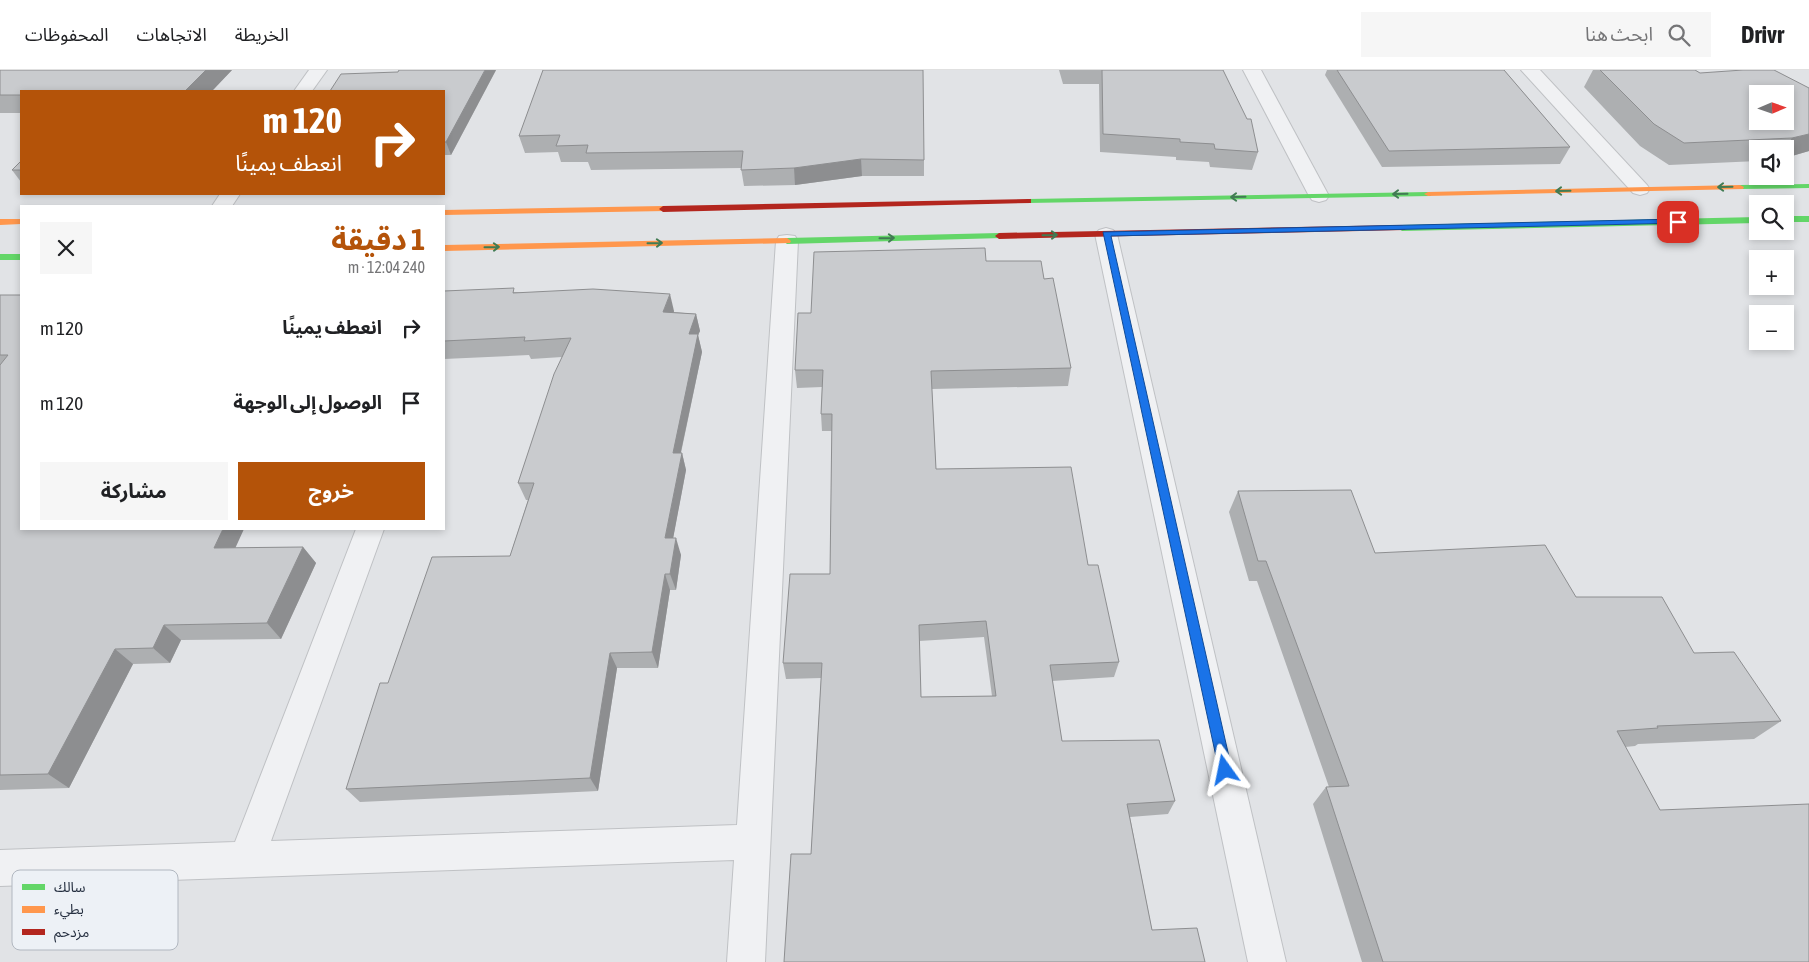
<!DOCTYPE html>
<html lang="ar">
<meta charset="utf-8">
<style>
body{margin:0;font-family:"Asap Condensed","Noto Sans Arabic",sans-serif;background:#f6f6f6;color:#202124;direction:rtl;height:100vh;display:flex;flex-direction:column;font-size:19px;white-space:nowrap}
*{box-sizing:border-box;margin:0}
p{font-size:16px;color:#757577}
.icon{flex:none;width:28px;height:28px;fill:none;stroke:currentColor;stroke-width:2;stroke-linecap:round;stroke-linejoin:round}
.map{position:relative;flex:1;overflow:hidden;direction:ltr}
.details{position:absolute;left:20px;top:135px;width:425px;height:325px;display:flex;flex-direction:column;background:#fff;border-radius:0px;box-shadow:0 2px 8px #0003;direction:rtl}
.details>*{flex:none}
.hud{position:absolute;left:20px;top:20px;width:425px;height:105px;border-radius:0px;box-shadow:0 2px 8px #0003;direction:rtl;background:#b45309;color:#fff;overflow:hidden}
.needle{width:32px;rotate:88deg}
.buttons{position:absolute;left:1749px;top:15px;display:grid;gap:10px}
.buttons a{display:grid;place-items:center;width:45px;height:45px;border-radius:0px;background:#fff;box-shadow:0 2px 8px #0003;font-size:25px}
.pin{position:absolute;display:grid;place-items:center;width:42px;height:42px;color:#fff;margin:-21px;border-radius:10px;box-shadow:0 2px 8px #0006}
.me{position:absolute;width:55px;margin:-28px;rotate:348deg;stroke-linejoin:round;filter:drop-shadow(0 0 4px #0008)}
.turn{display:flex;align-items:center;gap:18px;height:105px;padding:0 20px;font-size:22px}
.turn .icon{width:65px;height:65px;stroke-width:2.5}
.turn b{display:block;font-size:35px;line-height:42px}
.round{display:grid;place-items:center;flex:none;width:52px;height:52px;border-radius:0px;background:#f6f6f6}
.summary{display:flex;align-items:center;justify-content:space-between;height:85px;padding:0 20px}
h1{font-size:30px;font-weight:700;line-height:38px;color:#b45309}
.primary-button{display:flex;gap:10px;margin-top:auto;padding:10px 20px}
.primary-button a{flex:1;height:58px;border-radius:0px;background:#b45309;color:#fff;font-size:20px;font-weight:700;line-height:58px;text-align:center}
.primary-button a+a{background:#f6f6f6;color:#202124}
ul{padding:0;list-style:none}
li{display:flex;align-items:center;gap:15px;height:75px;padding:0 20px}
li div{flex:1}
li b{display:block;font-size:19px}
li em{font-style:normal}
header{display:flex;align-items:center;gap:30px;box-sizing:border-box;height:70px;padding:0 25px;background:#fff;border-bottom:1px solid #e0e0e0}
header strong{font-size:24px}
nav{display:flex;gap:28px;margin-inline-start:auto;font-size:18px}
.search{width:350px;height:45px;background:#f6f6f6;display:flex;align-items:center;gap:12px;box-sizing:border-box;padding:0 18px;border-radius:0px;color:#757577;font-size:19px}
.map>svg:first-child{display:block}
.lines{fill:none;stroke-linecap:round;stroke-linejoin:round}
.street-casing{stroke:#bfc1c4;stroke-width:2}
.street{fill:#f0f1f3;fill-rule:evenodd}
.fast{fill:#63d668;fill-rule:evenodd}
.slow{fill:#ff974d;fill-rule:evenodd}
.jam{fill:#b3261e;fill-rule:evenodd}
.wall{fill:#adafb1;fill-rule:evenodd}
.shaded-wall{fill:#8d8e90}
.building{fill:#c9cbce;stroke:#8d8e90;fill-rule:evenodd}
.oneway{stroke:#417b53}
.route{fill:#1a73e8;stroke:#114b97}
.key{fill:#edf1f6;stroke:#b1b7c0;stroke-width:1}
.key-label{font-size:14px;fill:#263041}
</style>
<header>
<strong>Drivr</strong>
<div class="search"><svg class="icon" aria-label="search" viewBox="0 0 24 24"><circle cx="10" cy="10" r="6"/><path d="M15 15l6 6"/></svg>ابحث هنا</div>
<nav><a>الخريطة</a><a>الاتجاهات</a><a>المحفوظات</a></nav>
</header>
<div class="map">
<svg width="1809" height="892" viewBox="0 0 1809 892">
<rect width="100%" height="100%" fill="#e1e3e6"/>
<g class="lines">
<g class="street-casing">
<g id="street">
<polygon points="309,0 327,0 312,21 294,21"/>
<polygon points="1243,0 1261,0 1329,126 1326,130 1319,132 1312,130 1309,126"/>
<polygon points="1521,0 1540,0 1647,115 1650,119 1647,123 1640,125 1633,123"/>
<polygon points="220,124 240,124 232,136 212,136"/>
<polygon points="1106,158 1113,160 1117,164 1286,892 1248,892 1095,164 1099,160"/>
<polygon points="787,165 795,166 798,171 765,892 727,892 734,790 0,816 0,780 235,772 356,459 384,459 271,771 737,755 776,171 779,166"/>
</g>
</g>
<use href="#street" class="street"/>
<g class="fast">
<polygon points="1809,114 1809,118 1740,119 1736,117 1740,115"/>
<polygon points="1428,122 1431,122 1431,126 1028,133 1024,131 1028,129"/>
<rect x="1785" y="146" width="24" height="6"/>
<polygon points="1758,147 1758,153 1402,161 1398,158 1402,155"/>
<polygon points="999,163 1002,164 1002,168 787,174 783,171 787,168"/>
<rect x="0" y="184" width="21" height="6"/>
</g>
<g class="slow">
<polygon points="1740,115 1744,117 1743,119 1428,126 1424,124 1428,122"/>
<polygon points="663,136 667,139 666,141 444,145 444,140"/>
<polygon points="0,149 21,149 21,154 0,155"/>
<polygon points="787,168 791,171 790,173 444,181 444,175"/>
</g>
<g class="jam">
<polygon points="1028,129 1031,129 1031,133 663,142 659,139 663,136"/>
<polygon points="1402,155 1406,158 1405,160 999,169 995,166 999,163"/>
</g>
</g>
<g class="wall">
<polygon points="0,0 232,0 212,21 21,21 21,43 0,43"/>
<polygon points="496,0 451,85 444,85 444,21"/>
<polygon points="543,0 924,90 924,106 862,106 795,115 744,116 741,98 591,100 588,92 561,92 558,82 525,83 519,66"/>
<polygon points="1059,0 1223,0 1258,82 1252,100 1210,97 1209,92 1176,90 1176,87 1100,82 1099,14 1063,14"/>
<polygon points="1327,0 1504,0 1570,77 1560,94 1382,97 1325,5"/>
<polygon points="1593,0 1695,0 1700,3 1809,18 1809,81 1785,88 1785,79 1758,79 1758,91 1669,95 1640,76 1584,17"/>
<polygon points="21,91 21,112 12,100"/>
<path d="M986,191L1071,298L1068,316L932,319L936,399L1088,495L1119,592L1114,607L1052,611L1062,671L1175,731L1168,744L1130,747L1152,860L1205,892L811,784L821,608L786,609L783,593L830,504L832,361H822L821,344L822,317L797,318L795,300L811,243ZM984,567L992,626L921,627L919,571Z"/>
<polygon points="444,221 516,222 674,241 674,242 696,244 700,261 698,265 702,282 681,383 682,383 686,400 673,468 681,485 676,520 670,520 658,598 617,598 598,721 360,732 346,719 388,613 510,486 528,430 526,430 518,413 562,287 531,289 529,285 444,289"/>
<polygon points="0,225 236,478 303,477 316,493 281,569 181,570 170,593 133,594 69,718 0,720"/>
<polygon points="1238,421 1375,483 1576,527 1694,583 1781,651 1754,669 1638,674 1635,676 1625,677 1660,740 1809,892 1362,892 1313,734 1326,717 1329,717 1257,511 1249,511 1229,442"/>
</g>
<g class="shaded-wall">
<polygon points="206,0 232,0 212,21 185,21"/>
<polygon points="485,0 496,0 451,85 446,72"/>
<polygon points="1809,64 1809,81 1785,88 1785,79 1784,79 1792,68"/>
<polygon points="861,89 862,106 795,115 794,98"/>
<polygon points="670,224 674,241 668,259 663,242"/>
<polygon points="696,244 700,261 698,265 702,282 677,400 673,383 689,264"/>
<polygon points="682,383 686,400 670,485 665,468"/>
<polygon points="223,459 244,459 228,494 214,478"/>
<polygon points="676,468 681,485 676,520 670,504"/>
<polygon points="303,477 316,493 281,569 267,553"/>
<polygon points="665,504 670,520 658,598 652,582"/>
<polygon points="164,555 181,570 170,593 153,578"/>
<polygon points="115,579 133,594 69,718 48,704"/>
<polygon points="610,583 617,598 598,721 590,708"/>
</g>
<g class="building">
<polygon points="0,0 206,0 185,21 21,21 21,25 0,25"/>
<polygon points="399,0 485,0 446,72 444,72 444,21 330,21 341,4 398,2"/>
<polygon points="543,0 923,0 924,90 861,89 794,98 741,100 743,81 586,83 588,75 556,76 560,65 519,66"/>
<polygon points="1102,0 1223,0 1247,49 1251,49 1258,82 1215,79 1214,74 1180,72 1180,69 1103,64"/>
<polygon points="1337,0 1504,0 1570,77 1389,81"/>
<path d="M1600,0H1695L1700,3L1743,0H1774L1809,18V64L1792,68L1684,73L1654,54ZM1758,24H1785V51H1758Z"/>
<polygon points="21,91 21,100 12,100"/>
<path d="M985,178L986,191H1041L1044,209L1053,208L1071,298L931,301L936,399L1071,397L1088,495H1098L1119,592L1050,595L1062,671L1159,670L1175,731L1127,734L1152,860L1197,858L1205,892H784L791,784H811L822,593H783L790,504H830L832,344H821L823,300H795L798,243H811L814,182ZM986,551L996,626L921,627L919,555Z"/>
<polygon points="514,218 513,223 593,219 670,224 663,242 696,244 689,264 698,264 673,383 682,383 665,468 676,468 670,504 665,504 652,582 610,583 590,708 346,719 380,613 388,613 432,487 510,486 534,413 518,413 554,304 571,268 524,271 525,267 444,271 444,221"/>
<polygon points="0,225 21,225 21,459 223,459 214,478 303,477 267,553 164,555 153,578 115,579 48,704 0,705 0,295 8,285 0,285"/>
<polygon points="1351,420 1375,483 1545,475 1576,527 1662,527 1694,583 1734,582 1781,651 1657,656 1658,658 1617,661 1660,740 1809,734 1809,892 1383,892 1326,717 1349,716 1266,491 1258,491 1238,421"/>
</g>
<defs><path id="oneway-shaft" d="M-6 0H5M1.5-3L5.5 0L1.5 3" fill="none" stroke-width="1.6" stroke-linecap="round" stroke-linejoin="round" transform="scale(1.25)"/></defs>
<g class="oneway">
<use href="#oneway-shaft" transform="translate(1725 117) rotate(179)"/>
<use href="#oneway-shaft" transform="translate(1563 121) rotate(179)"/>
<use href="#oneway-shaft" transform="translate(1400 124) rotate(179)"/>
<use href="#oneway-shaft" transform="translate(1238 127) rotate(179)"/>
<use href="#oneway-shaft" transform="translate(1050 165) rotate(-1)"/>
<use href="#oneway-shaft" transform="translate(887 168) rotate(-1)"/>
<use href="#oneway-shaft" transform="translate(655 173) rotate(-1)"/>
<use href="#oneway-shaft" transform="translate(492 177) rotate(-1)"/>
</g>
<polygon class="route" points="1678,149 1683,152 1682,153 1111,166 1232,700 1230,705 1225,707 1220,705 1103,162"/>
<rect x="12" y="800" width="166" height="80" rx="8" class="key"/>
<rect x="22" y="814" width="23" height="6" fill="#63d668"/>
<rect x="22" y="836" width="23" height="7" fill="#ff974d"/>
<rect x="22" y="859" width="23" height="6" fill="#b3261e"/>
<g class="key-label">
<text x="54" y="822">سالك</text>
<text x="54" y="844">بطيء</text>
<text x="54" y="867">مزدحم</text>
</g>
</svg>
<div class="buttons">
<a><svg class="needle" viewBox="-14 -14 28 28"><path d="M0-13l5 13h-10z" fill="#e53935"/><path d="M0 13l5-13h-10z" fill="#757577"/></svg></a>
<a><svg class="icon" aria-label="sound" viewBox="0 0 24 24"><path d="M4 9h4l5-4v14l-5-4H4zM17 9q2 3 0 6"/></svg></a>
<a><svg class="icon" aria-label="search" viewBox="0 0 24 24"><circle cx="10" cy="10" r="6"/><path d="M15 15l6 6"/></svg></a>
<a>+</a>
<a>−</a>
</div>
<div class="pin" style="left:1678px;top:152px;background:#d93025"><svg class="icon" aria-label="arrive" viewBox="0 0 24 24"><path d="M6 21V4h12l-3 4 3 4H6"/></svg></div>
<svg class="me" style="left:1225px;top:700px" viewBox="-20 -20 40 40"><path d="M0-17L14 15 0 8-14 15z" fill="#1a73e8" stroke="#fff" stroke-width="4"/></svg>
<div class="hud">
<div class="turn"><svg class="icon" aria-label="right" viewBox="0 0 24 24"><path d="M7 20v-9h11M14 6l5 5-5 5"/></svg><div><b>120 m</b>انعطف يمينًا</div></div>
</div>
<section class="details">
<div class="summary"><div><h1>1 دقيقة</h1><p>240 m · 12:04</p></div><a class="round"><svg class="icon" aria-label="close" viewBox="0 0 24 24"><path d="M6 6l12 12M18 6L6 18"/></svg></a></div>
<ul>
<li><svg class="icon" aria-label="right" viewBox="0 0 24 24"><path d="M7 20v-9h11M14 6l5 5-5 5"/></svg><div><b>انعطف يمينًا</b></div><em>120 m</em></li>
<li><svg class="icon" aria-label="arrive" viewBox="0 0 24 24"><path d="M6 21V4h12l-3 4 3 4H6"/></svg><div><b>الوصول إلى الوجهة</b></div><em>120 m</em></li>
</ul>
<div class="primary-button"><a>خروج</a><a>مشاركة</a></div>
</section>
</div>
